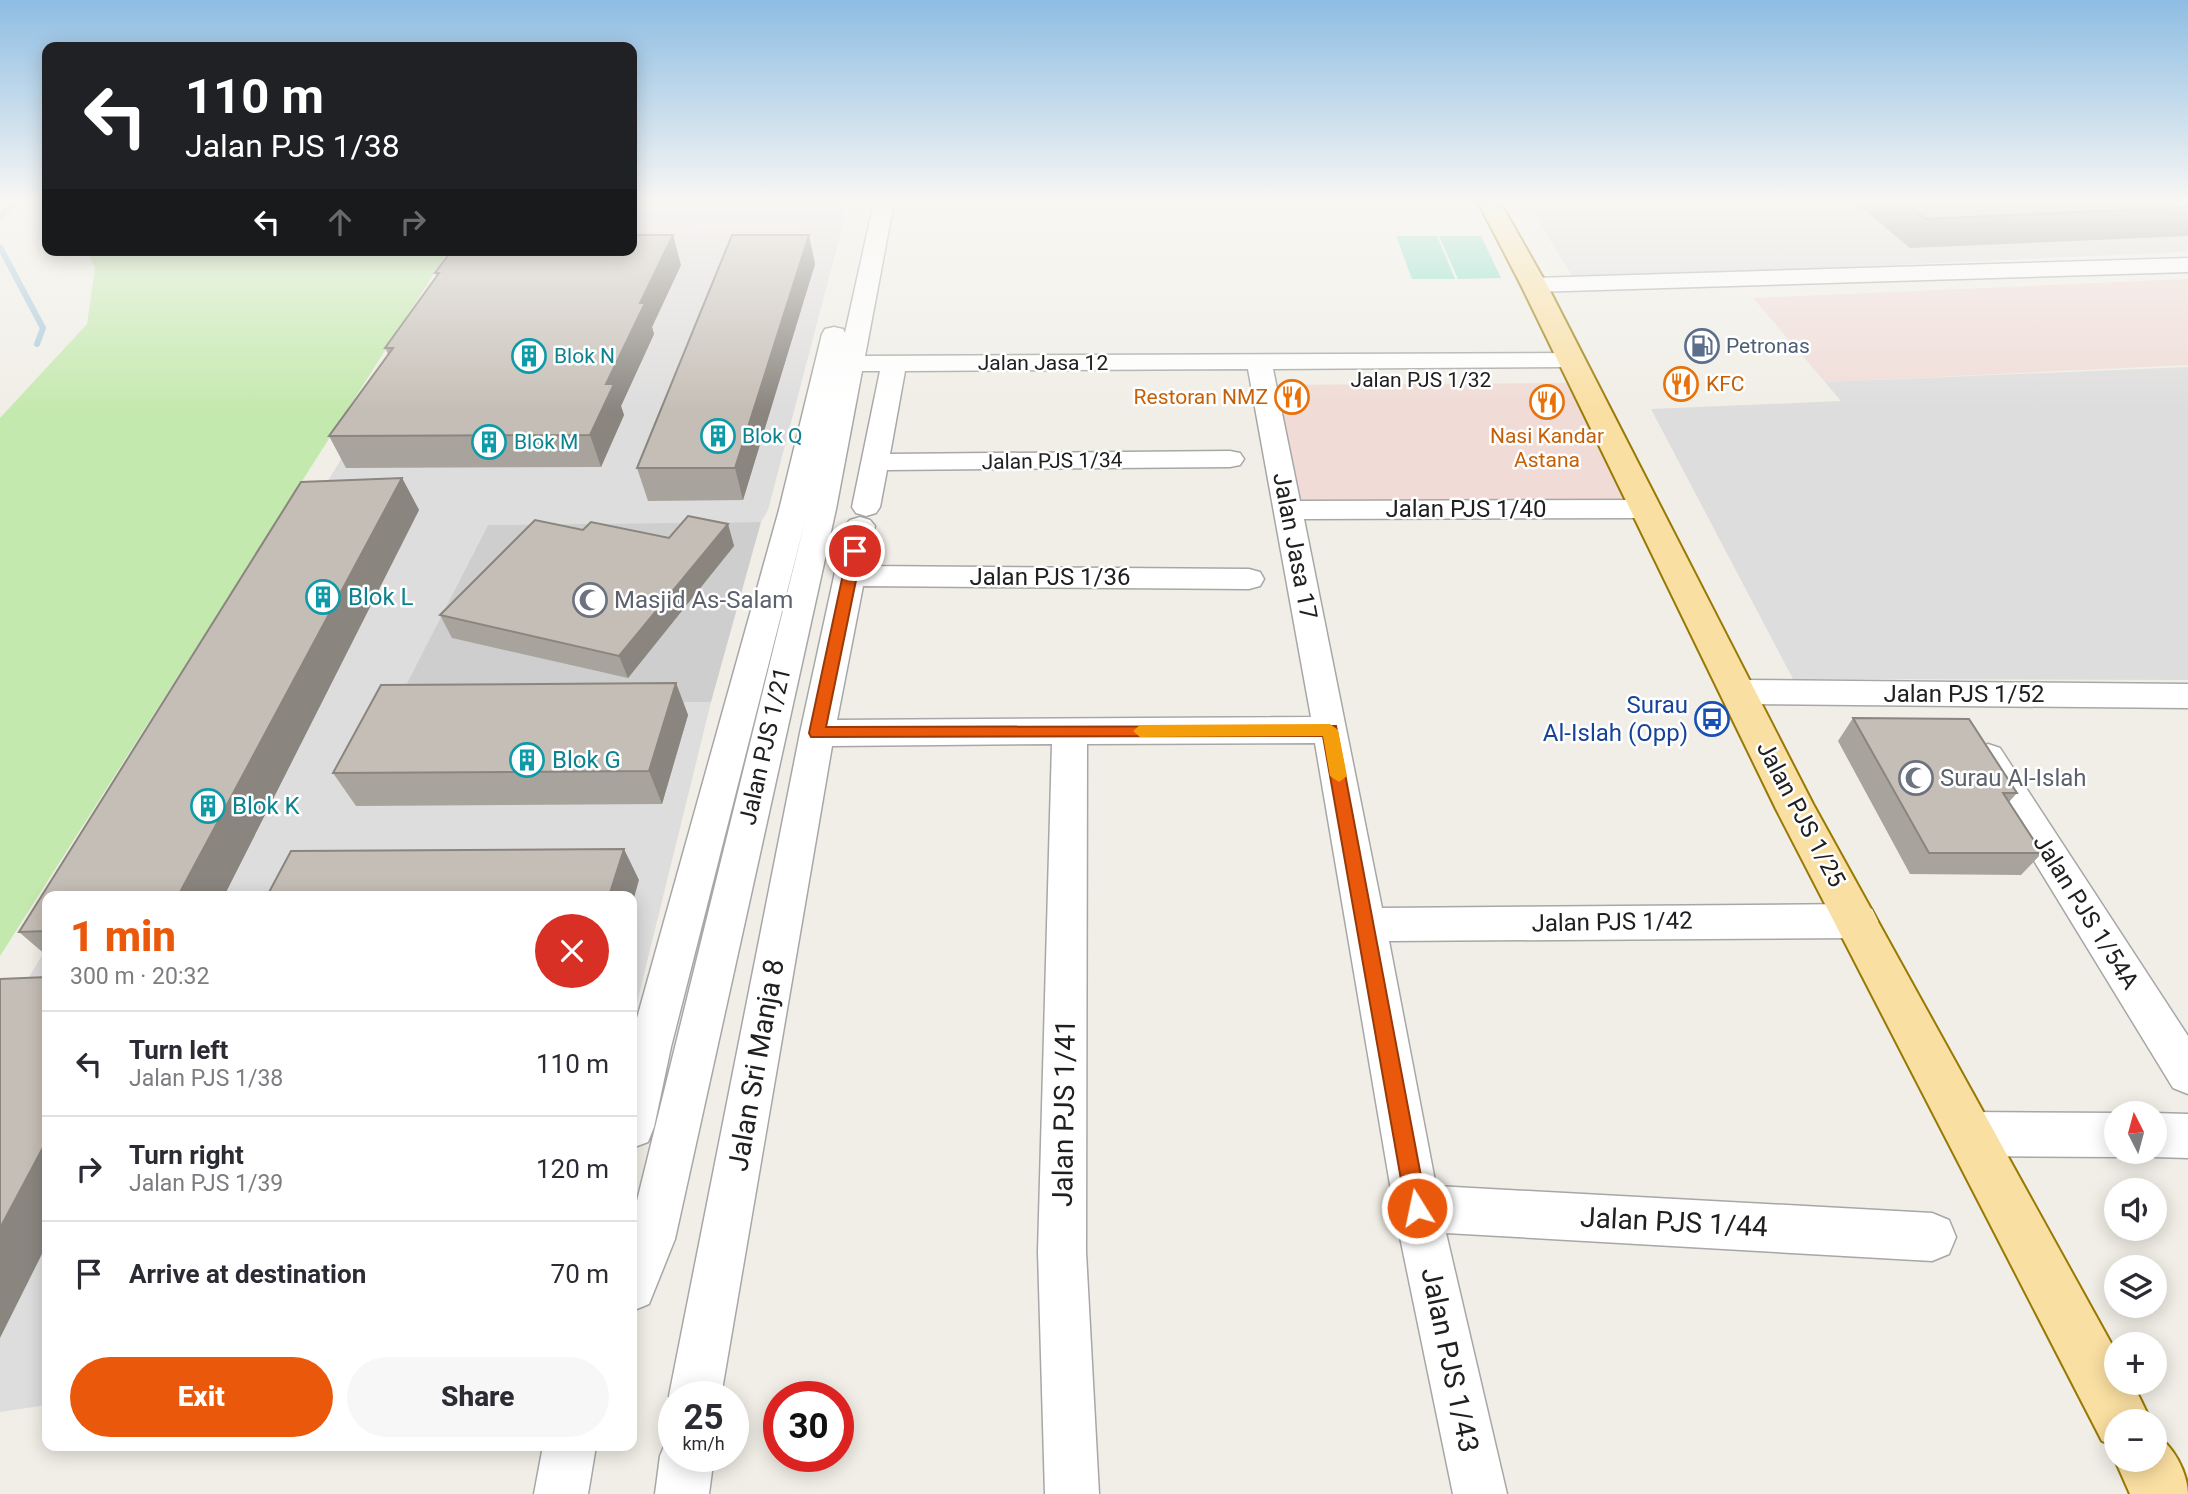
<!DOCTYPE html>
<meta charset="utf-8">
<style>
body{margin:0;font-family:Roboto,sans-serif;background:#f7f7f7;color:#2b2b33;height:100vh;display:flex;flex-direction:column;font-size:26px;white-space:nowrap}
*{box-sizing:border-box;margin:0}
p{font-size:23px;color:#7c7c81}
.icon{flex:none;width:38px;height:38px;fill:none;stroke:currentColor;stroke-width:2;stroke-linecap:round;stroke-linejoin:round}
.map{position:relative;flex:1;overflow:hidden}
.details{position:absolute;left:42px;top:891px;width:595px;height:560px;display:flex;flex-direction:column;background:#fff;border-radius:14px;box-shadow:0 4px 18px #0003}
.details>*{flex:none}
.guide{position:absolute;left:42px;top:42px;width:595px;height:214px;border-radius:14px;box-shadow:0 4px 18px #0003;background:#202124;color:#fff;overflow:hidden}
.needle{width:46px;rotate:354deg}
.controls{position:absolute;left:2104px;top:1101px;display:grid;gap:14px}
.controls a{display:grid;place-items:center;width:63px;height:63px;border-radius:50%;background:#fff;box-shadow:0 4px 18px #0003;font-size:35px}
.speed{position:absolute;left:658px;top:1381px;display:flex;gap:14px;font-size:35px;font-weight:700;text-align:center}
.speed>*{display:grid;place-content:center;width:91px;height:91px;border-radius:50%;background:#fff;box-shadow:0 4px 18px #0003;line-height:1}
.speed small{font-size:18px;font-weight:400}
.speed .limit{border:10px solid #d22;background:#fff;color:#111}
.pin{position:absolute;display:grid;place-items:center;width:60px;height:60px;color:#fff;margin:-30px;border:4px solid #fff;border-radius:50%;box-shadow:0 2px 7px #0007}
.me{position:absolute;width:77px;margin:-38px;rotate:350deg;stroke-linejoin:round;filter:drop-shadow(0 0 5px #0008)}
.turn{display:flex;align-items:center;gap:24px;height:147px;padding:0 28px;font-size:32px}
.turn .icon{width:91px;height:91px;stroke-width:2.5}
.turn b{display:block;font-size:49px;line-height:60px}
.lanes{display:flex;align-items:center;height:66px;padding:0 28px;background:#0003;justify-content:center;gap:35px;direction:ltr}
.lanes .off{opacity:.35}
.round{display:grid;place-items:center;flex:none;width:74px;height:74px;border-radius:37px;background:#f7f7f7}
.overview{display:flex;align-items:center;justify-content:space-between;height:119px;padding:0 28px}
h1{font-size:42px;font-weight:800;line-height:52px;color:#ea580c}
.primary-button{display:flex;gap:14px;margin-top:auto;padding:14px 28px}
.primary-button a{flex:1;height:80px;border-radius:42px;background:#ea580c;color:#fff;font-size:28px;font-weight:800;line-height:80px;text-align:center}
.primary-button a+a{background:#f7f7f7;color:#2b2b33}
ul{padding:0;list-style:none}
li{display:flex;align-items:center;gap:21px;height:105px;padding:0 28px;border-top:2px solid #e1e1e2}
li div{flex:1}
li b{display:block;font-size:26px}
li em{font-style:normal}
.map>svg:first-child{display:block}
.residential{fill:#dedddd}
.commercial{fill:#f0dbd6}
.industrial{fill:#e9d9e4}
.religious{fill:#cecece}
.grass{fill:#c4e9ae}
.pitch{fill:#87ddc6}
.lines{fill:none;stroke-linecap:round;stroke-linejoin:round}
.stream{stroke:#a8cadc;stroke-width:6}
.minor-casing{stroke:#a7a7a7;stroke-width:3}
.major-casing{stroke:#987904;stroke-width:4}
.minor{fill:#fff;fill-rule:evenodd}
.major{fill:#fadfa2;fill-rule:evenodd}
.wall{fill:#a9a39d}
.shaded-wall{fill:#8a857f}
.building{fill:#c5beb6;stroke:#8a857f;stroke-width:2}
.route{fill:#ea580c;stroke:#983908;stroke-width:2}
.slow{fill:#f59e0b}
.labels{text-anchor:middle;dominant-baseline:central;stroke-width:5;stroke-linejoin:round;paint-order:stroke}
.far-service-label{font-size:21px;fill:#4e5e75;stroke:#fff;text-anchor:start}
.far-culture-label{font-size:21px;fill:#0d838f;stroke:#fff;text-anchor:start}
.far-street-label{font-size:21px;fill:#202020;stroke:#fff}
.far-food-label{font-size:21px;fill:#c56008;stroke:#fff;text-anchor:start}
.street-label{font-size:24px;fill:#202020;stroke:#fff}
.culture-label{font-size:24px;fill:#0d838f;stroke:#fff;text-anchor:start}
.worship-label{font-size:24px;fill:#5b616d;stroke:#fff;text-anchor:start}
.transit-label{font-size:24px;fill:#164399;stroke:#fff;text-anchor:end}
.near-street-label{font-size:28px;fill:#202020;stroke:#fff}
</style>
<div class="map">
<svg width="2188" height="1494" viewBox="0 0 2188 1494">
<rect width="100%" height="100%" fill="#f0eee6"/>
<g class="residential">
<polygon points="1526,202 2188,202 2188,252 1574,279"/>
<polygon points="842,228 768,510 761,522 488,525 397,705 711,702 632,1023 632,896 78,896 467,250 632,250 632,233"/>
<polygon points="2188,367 2188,680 1793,679 1651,409 1841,401 1825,382"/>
<polygon points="47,947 47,1405 0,1412 0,1026"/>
</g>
<g class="commercial">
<polygon points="2188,279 2188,365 1825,382 1753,298"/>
<polygon points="1570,383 1626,500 1295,502 1272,385"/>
</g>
<polygon class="industrial" points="632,202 848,202 842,228 632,233"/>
<polygon class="religious" points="761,522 711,702 396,705 488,525"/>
<polygon class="grass" points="87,250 449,250 0,956 0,418 87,324 95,268"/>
<g class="pitch">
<polygon points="1396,236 1437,236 1455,279 1412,279"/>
<polygon points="1439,236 1481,236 1501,278 1458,279"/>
</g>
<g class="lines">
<g class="stream">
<polyline points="0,217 17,202"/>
<polyline points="0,247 43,328 37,344"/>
</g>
<g class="minor-casing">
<g id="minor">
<polygon points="874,202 894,202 865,356 1570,353 1579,355 1582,360 1579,365 1570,367 1273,369 1300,501 1644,500 1654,503 1658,509 1654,515 1644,518 1304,519 1382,908 1858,904 1872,909 1878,921 1872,933 1858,938 1389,941 1436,1186 1932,1213 1949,1220 1956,1237 1949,1254 1932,1261 1446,1233 1507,1494 1453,1494 1394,1208 1315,743 1087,744 1086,1252 1099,1494 1045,1494 1038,1252 1052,744 832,746 721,1396 674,1396 674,1407 669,1396 800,733 845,526 850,520 860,517 870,520 875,526 867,566 1249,569 1260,572 1264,579 1260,586 1249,589 863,586 837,720 1311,717 1248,369 905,371 890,454 1230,451 1240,453 1244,459 1240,465 1230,467 887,470 880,507 876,513 866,516 856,513 852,507 880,371 862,371 836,509 675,1239 649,1304 632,1311 632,1221 805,521 671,1047 654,1127 648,1142 632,1148 632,1036 779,510 822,334 825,329 834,327 843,329 845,333"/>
<polygon points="2188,258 2188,272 1534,292 1526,290 1522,285 1526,280 1534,278"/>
<polygon points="1739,680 2188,684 2188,708 1739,704 1727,700 1722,692 1727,684"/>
<polygon points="1988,744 2000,748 2188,1036 2188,1094 2173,1088 1976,766 1970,757 1976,748"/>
<polygon points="1969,1112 2116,1113 2116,1152 2129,1152 2116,1157 1969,1156 1953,1149 1946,1134 1953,1119"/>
<polygon points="2154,1113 2188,1114 2188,1158 2154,1157 2141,1152 2154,1152"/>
<polygon points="674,1435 674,1456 714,1456 709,1494 655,1494 660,1456 668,1437"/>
<polygon points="543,1446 596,1446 588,1494 534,1494"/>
</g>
</g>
<g class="major-casing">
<g id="major">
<polygon points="1478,202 1500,202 1547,285 1813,804 2116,1352 2116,1382 2132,1382 2151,1421 2116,1421 2116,1447 2102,1441 1776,809 1521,285"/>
<path d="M2154,1435C2173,1443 2188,1474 2188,1494H2130L2115,1460L2116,1457V1460H2154Z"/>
</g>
</g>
<use href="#minor" class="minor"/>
<use href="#major" class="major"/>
</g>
<g class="wall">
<polygon points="1855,202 2188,202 2188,236 1910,248"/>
<polygon points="815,264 743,500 648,501 637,468"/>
<polygon points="681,265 652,327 654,334 621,406 624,415 601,467 346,468 329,436 388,354 385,348 437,276 435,273"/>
<polygon points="402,478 419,510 224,896 47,896 47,956 19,932 301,482"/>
<polygon points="728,524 734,546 628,678 452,638 440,615 669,538"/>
<polygon points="676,683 688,715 662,804 356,806 333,773"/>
<polygon points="1853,718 2017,793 2009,802 2042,853 2021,875 1910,874 1838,741"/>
</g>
<g class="shaded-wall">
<polygon points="673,235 681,265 652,327 654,334 621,406 624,415 601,467 590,435 606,384 640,303"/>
<polygon points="809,235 815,264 743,500 735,468"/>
<polygon points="402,478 419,510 224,896 178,896"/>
<polygon points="728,524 734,546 628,678 619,656"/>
<polygon points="676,683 688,715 662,804 649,771"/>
<polygon points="624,849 639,880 632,905 632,896 609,896"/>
<polygon points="47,1140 47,1244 0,1338 0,1228"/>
</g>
<g class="building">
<polygon points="1904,202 2188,202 2188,207 1925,219"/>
<polygon points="632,235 673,235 640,303 645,303 606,384 614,384 590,435 329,436 393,348 385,348 439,273 435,273 452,250 632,250"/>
<polygon points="732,235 809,235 735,468 637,468"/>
<polygon points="402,478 178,896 47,896 47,931 19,932 301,482"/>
<polygon points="688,516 728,524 619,656 440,615 535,520 583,530 591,522 669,538"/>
<polygon points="676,683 649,771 333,773 381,685"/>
<polygon points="1853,718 1969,719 2017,793 2003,793 2042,853 1929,853"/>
<polygon points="624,849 609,896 267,896 291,851"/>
<polygon points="47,977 47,1140 0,1228 0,979"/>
</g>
<linearGradient id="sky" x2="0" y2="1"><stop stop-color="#8ebde3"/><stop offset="0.49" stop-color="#f8f7f4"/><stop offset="1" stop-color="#f8f7f4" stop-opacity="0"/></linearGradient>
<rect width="2188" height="411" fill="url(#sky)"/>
<polygon class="route" points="855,547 862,551 826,727 1336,726 1427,1208 1424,1215 1417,1218 1409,1215 1406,1208 1323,736 811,737 809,733 848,551"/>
<polygon class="slow" points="1330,724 1338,730 1347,776 1339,782 1330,776 1323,736 1140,737 1133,731 1140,725"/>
<defs>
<g id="fuel-ring" transform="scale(1.75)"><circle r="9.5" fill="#fff" stroke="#5c6f8a" stroke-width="1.5"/><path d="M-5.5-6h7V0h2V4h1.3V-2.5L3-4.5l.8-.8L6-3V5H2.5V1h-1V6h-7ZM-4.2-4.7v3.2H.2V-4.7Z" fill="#5c6f8a"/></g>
<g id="building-ring" transform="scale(1.75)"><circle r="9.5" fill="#fff" stroke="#0f9aa8" stroke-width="1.5"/><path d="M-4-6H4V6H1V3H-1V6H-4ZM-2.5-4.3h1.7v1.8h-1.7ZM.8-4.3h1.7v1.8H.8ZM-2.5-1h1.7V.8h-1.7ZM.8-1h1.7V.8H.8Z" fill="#0f9aa8"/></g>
<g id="restaurant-ring" transform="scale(1.75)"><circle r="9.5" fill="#fff" stroke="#e8710a" stroke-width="1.5"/><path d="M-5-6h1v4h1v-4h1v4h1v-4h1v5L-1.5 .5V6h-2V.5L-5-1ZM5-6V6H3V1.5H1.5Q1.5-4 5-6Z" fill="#e8710a"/></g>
<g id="mosque-ring" transform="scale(1.75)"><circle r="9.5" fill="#fff" stroke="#6b7280" stroke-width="1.5"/><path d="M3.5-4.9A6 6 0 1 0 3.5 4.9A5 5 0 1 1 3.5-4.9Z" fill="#6b7280"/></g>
<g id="bus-ring" transform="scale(1.75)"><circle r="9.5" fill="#fff" stroke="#1a4fb4" stroke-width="1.5"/><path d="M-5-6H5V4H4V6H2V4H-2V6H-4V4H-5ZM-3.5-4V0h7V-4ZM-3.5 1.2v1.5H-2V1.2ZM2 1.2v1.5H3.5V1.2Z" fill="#1a4fb4"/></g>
</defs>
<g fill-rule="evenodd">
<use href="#fuel-ring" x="1702" y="346"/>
<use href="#building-ring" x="529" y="356"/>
<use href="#restaurant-ring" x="1681" y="384"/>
<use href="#restaurant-ring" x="1292" y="397"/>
<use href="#restaurant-ring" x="1547" y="402"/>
<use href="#building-ring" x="718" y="436"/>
<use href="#building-ring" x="489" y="442"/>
<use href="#building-ring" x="323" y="597"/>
<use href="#mosque-ring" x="590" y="600"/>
<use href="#bus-ring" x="1712" y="719"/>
<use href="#building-ring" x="527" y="760"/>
<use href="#mosque-ring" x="1916" y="778"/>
<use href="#building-ring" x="208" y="806"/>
</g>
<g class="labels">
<g class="far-service-label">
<text x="1726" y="346">Petronas</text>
</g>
<g class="far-culture-label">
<text x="554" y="356">Blok N</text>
<text x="742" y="436">Blok Q</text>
<text x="514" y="442">Blok M</text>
</g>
<g class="far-street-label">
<text x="1043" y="363">Jalan Jasa 12</text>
<text x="1421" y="380">Jalan PJS 1/32</text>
<text transform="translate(1052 461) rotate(-1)">Jalan PJS 1/34</text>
</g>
<g class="far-food-label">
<text x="1706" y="384">KFC</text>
<text x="1268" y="397" text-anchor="end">Restoran NMZ</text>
<text x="1547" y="436" text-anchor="middle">Nasi Kandar<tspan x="1547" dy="24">Astana</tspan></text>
</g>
<g class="street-label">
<text x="1466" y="509">Jalan PJS 1/40</text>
<text transform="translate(1295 546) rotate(79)">Jalan Jasa 17</text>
<text x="1050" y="577">Jalan PJS 1/36</text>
<text x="1964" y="694">Jalan PJS 1/52</text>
<text transform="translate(765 746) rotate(-77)">Jalan PJS 1/21</text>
<text transform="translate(1801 814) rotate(62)">Jalan PJS 1/25</text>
<text transform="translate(2086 912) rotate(58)">Jalan PJS 1/54A</text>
<text transform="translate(1612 922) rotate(-1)">Jalan PJS 1/42</text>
</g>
<g class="culture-label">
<text x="348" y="597">Blok L</text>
<text x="552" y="760">Blok G</text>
<text x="232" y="806">Blok K</text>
</g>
<g class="worship-label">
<text x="614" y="600">Masjid As-Salam</text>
<text x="1940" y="778">Surau Al-Islah</text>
</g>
<g class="transit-label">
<text x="1688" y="705">Surau<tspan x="1688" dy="28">Al-Islah (Opp)</tspan></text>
</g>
<g class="near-street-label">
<text transform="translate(756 1065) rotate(-80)">Jalan Sri Manja 8</text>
<text transform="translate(1064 1113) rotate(-89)">Jalan PJS 1/41</text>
<text transform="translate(1674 1222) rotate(3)">Jalan PJS 1/44</text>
<text transform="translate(1450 1360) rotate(78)">Jalan PJS 1/43</text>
</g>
</g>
</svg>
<div class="controls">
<a><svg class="needle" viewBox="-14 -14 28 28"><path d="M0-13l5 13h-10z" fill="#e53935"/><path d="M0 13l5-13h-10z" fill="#7c7c81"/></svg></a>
<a><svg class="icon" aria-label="sound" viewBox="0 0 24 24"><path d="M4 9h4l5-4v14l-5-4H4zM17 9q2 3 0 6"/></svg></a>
<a><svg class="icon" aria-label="layers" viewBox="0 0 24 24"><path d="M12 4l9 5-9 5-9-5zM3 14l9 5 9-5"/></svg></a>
<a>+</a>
<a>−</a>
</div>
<div class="speed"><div>25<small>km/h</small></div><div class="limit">30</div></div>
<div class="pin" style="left:855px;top:551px;background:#d93025"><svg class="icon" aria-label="arrive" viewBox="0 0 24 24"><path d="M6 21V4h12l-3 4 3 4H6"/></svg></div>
<svg class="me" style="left:1417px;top:1208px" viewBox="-20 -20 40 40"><circle r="17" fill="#ea580c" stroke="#fff" stroke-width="3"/><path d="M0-11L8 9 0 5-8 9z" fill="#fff"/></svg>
<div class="guide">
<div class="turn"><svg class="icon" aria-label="left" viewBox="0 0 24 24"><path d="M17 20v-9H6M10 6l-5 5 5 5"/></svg><div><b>110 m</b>Jalan PJS 1/38</div></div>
<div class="lanes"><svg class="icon" aria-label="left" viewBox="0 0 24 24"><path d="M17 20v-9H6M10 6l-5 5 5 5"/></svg><svg class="icon off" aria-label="ahead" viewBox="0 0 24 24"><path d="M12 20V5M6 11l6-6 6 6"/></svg><svg class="icon off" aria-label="right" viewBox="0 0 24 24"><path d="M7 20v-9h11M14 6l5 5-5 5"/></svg></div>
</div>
<section class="details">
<div class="overview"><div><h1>1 min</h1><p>300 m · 20:32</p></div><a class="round" style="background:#d93025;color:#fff"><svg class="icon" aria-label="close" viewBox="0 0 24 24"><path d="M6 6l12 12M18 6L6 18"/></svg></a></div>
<ul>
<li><svg class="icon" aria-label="left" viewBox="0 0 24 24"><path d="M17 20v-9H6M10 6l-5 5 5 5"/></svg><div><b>Turn left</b><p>Jalan PJS 1/38</p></div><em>110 m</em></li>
<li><svg class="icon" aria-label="right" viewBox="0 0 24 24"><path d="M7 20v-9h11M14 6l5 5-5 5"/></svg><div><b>Turn right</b><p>Jalan PJS 1/39</p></div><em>120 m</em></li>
<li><svg class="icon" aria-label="arrive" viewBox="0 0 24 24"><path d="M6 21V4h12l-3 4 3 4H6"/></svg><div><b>Arrive at destination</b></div><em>70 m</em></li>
</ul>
<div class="primary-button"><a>Exit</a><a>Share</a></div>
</section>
</div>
